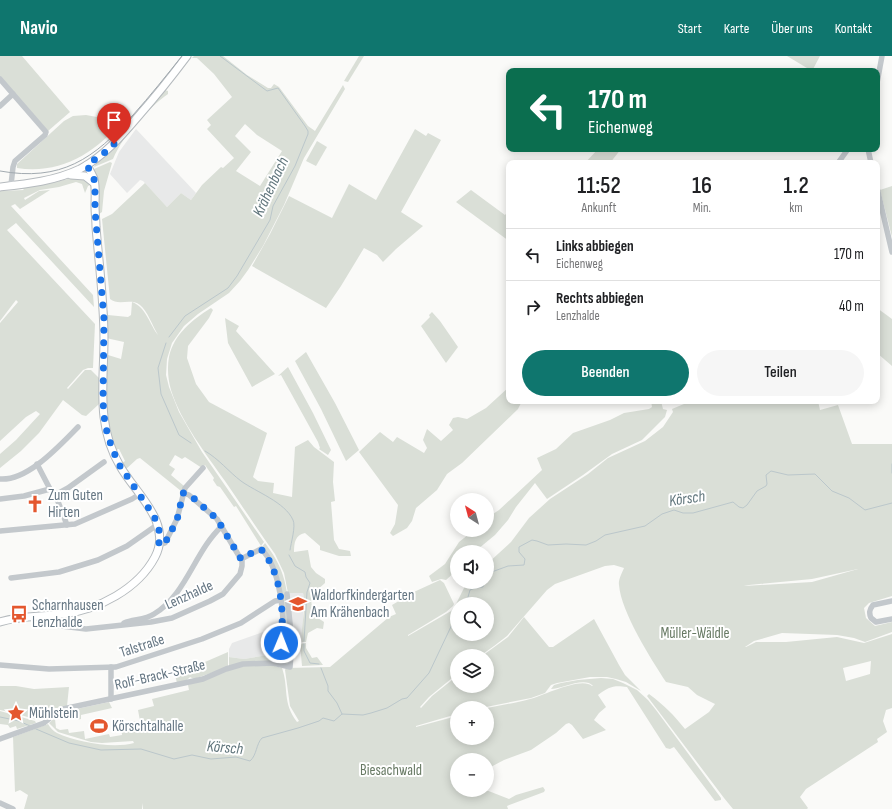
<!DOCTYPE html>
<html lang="de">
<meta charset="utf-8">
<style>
body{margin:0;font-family:"Sofia Sans Condensed",sans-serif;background:#f6f6f6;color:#202124;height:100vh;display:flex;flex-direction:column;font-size:15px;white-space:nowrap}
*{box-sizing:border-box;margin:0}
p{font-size:13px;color:#757577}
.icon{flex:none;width:22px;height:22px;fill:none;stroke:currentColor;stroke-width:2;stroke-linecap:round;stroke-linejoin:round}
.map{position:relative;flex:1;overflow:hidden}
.panel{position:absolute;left:506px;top:104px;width:374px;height:244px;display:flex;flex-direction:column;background:#fff;border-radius:8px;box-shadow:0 2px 10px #0003}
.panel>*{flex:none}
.top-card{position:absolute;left:506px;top:12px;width:374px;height:84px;border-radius:8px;box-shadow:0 2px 10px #0003;background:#0b6e4f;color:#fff;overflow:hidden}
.needle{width:26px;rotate:324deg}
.buttons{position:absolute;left:450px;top:437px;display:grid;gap:8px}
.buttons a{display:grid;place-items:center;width:44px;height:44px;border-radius:50%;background:#fff;box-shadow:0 2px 10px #0003;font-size:20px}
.pin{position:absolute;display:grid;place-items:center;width:34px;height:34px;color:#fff;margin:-41px -17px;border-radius:50% 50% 50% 0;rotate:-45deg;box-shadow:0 0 4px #0007}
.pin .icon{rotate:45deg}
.me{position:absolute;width:44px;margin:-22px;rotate:1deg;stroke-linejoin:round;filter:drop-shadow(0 0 3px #0008)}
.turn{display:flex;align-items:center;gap:14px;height:84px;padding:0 16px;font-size:18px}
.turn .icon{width:52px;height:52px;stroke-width:2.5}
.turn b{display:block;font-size:28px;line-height:34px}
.eta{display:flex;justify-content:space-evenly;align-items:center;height:68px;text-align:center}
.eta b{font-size:24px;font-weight:600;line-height:28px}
.primary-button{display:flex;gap:8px;margin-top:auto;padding:8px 16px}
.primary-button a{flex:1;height:46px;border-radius:24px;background:#0f766e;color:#fff;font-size:16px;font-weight:600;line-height:46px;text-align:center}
.primary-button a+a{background:#f6f6f6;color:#202124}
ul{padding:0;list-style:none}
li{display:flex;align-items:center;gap:12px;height:52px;padding:0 16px;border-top:1px solid #e0e0e0}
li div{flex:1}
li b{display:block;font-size:15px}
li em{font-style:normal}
header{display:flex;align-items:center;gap:24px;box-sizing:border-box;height:56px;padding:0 20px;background:#0f766e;color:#fff}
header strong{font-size:19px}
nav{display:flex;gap:22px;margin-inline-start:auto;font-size:14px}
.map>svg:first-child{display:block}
.built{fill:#e8e9e9}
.green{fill:#dadfd7;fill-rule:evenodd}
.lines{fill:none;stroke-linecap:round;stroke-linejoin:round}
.stream{stroke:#bbc7cb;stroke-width:1}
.major-casing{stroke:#b5babe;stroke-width:9}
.minor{stroke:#c3c8cc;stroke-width:5.5}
.major{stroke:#fff;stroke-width:7}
.tram{stroke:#a2aab0;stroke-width:1}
.route{stroke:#1a73e8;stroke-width:7;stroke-dasharray:0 12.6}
.labels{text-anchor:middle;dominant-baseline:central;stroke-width:4;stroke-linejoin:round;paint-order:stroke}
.poi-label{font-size:15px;fill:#657683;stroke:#fff;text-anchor:start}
.street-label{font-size:15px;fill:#657683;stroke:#fff}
.park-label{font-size:15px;fill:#687a64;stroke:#fff}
.water-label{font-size:16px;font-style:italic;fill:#60757c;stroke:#fff}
</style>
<header>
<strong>Navio</strong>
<nav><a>Start</a><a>Karte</a><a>Über uns</a><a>Kontakt</a></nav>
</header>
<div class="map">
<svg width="892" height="753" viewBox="0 0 892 753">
<rect width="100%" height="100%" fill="#fafaf8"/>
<g class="built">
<polygon points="136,73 196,137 191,144 181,137 167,151 143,125 140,124 127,137 110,118 119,96"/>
<polygon points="289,537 303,537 304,540 302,586 296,588 293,587"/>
<polygon points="280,570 279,588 278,588 274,598 244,603 229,601 229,593 232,587"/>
</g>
<g class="green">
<polygon points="0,0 22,0 70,56 48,75 0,20"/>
<path d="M194,0H223L247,19L268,32H271L274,28L279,31L308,70L315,75L343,29L345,33L304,102L284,149L263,190L248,214L240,225L229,237L198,258L184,270L172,287L167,303L166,319L169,331L179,356L202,396L264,486L261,490L236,450L234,451L220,431L217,430L213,424L214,422L205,409L202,412L185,401L182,403L175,399L169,409L175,413L171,419L184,430L181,435L140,402L137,403L125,414L122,407L125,405L119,393L116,394L117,397L116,398C104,366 106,337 106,303H108V299L121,303L124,286L106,282V248L108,259L128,261L131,259L132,246C146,251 150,269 158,279C153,271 147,254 140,249C131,242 118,250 110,243L102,163L112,158L145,127L167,151L181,137L191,144L202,129L221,111L223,112L234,102L207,73L211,69L207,64L232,41L214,18L197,2H192ZM245,68L257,79L282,95L260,130L236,115L251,96L235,80Z"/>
<polygon points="359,0 364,0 348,26 344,25"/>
<polygon points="787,0 820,0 812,15"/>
<path d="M165,34L168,35V38C146,54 124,78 113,103L94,111L97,106Z"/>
<path d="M86,59L113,64L121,62L122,65C96,97 59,119 17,112V108L64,65L73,60Z"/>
<polygon points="415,73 426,80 428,77 441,84 401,156 423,170 396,193 383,206 377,199 364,192 341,230 326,252 252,210 270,178 289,140 332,162 349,128 376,144"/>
<polygon points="317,85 327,91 316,110 306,105"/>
<polygon points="598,93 621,93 610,107 585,107"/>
<polygon points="110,106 112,107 104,135 102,156 99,158 97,123 94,113"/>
<polygon points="80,120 92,129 92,142 90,129 88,130 85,137 82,128 76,126 59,131 40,134 24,142 25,144 39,135 50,134 20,153 15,148 11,150 93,239 94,251 16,167 7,174 95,268 93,312 88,312 83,314 67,332 68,333 85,314 91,314 99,322 99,348 86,360 82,359 63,344 39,377 21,395 0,412 0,398 16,384 40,358 36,355 26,361 0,385 0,267 18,246 16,244 0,265 0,135 24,134 23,133 3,134 47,128"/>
<polygon points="892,130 892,181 880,134"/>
<polygon points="471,134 505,159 509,154 509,185 456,146"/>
<path d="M211,252L213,254L209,262L188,290L187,302L196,328L209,346L267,377L253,421L258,425L274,427L273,437L292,441L295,391L308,384L314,391L334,406L333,426L335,445L331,446L334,484L339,493L350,495L351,500H339L320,494V490L305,477C295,479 294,487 294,496L308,494L311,511L316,517L325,523V527C315,536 308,539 313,554C316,561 318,562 324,566L323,573L317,572L308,577L306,586H302C300,571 307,552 303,537H288L284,517L275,498C258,474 242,450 225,425C206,398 181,366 171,334C168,323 167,312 169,301C174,278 192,264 211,252Z"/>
<polygon points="877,252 892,263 892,310 877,297"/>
<polygon points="432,256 440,265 458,291 446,307 421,270 430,261 429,259"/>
<polygon points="225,262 239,270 236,275 275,318 252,331 228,287"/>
<polygon points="306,296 335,347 359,394 346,405 321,353 295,305"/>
<polygon points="288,311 313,357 331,394 328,399 319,393 320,392 318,386 281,319 278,320"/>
<polygon points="509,331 509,345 522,345 518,353 462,407 447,418 437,434 416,452 412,465 407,472 393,480 390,477 395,468 398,449 359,396 380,376 393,386 397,381 424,397 427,392 423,384 427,373 441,385 453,374 449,369 453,362 458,361 467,363 486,352"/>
<polygon points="651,345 661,345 663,353 667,354 665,361 642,384 612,398 583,419 547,443 535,427 516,451 508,464 495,479 478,493 476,496 457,496 457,514 446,524 441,523 432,526 429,520 445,508 459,486 474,474 487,474 487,462 499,454 542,414 537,402 556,393 573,377 610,364 624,357 649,353 652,351"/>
<path d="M691,345H818L820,354L838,349L852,388H892V540L869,547L864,552L866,562L875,570L892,566V576L865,586L854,582L837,579L782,577L754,585L745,591H746L756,586H786L837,581L864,587L892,578V652L886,654L883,665L887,676L877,683L878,686L806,733L800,741L808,752L807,753H733L724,742L647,640L649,638C665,650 673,658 685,673L709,656L715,648L697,639L688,631L666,626C651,603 621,556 619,529C618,524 622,517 624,512L614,509L605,510L555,528L547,534L507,580L494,590L480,600H457V618L429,641L420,651L421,652L432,640L457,620V630H487V600H482L508,581L524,561L549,591H553L594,563L619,609L625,619L641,635L626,626L616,623L607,621H590L557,627L551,629L545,637L531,642L481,652H457V658L416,670V671L457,660V682H487V652C501,649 516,647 530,643C543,640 581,620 592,630H593C585,620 561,633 551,633L554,629L561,627L578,624L601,622L613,623L623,627L637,634L648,644L656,654L721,742V744L715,745L674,691L670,693L666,692L627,631C613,629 609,631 598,639L606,651L599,657L594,664L606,674L583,683L572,669L569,667L566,668L556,677L531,694L504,704L487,713V704H457V734H486L509,743L516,739L543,731L545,734L544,736L507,750L508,753H143V747L142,753H24L28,739L20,734L15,736L13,681L48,668C50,671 53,675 57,677C76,686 113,693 134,687L133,685L102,687L91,686L58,676L49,667L57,660L58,662L55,663L56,672L60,674L68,673L69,677L84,675L85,683L109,678L110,681L122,679L121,667L131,665V666L140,665L138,654L154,650L152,643L189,634L188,629C217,618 251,601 282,612C289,632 282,646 297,666L299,665L290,650L285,614L286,612L330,611L389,561L396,558L392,549L416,535L440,524L444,527L454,548L453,550L446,556L408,579V580L451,555L456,548L467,526H487V508L511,486L529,462L550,443L588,418L608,402L645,385L663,371L673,356L672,353ZM858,513L812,526L744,530L749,529L812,523ZM457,548H487V578H457ZM871,605L870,618L846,625L843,612Z"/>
<path d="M265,487C271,495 277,504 281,514C291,539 291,581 288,607L287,608L276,606L281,592V538L262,491Z"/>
<polygon points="306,587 306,592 312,602 317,601 323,609 302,610 300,588"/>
<polygon points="228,596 228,611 194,623 190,621 186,625 177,627 175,619"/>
<polygon points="274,598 275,600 272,605 229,610 229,601 244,603"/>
<polygon points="0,630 16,630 34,633 69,631 67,650 52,653 44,661 37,664 21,659 18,655 16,655 14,657 0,654"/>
<polygon points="109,646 112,652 81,659 81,663 76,664 74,654 71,655 72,654"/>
<polygon points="0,655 35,665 36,667 17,673 16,670 10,672 8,669 0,668"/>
</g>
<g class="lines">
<g class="stream">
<polyline points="169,281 185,260 228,232 237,220 270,164 273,150 295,110 308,78 308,75 305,70 278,32 267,35 220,0"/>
<polyline points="166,287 158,312 161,338 179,379 191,387"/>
<path d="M205,395C219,403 229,416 241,425C256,436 285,446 293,464C296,470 291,487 290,494"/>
<polyline points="892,408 892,417"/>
<polyline points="289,499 295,510 305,516 306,521 310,527 307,536 304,585"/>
<polyline points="487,522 489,517 508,510 524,509 525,503 519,496 519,491 532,484 537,485 548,489 566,488 586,489 596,485 605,479 645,470 662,458 674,454 683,457 693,457 733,446 739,451 743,452 747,449 757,435 766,430 767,428 766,419 771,415 788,419 815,418 832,435 849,442 865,454 892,447"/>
<polyline points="466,548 470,534 475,532 483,531 485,526"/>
<polyline points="304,588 304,595 310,607 319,608"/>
<polyline points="321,612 328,630 328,635 337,647 342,658"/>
<polyline points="0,661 19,665 30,670"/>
<path d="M36,673L69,687L101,694L141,693L174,703L192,699L211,703L236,701L250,705C257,699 256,688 262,682L298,672L319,665L323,662L334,665L342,658L363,659L371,657L387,652L402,643L407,642L429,617L457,558"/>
</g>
<g class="major-casing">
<g id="major">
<polyline points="71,119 85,120 94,127"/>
<path d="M0,131C27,128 55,125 80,113C105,100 123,78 141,57C157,39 172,20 187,0"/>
<path d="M0,566C21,559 41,561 63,558C98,554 138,533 155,501C173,466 135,437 120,410C111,395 106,378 104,361C101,335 104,309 104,283C104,245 99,208 96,171C96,164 95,157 95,150C95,141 96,131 94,123C92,118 89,113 87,109"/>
</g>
</g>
<g class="minor">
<polyline points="0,23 46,76 45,79 15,105 13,111 11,129"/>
<polyline points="877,27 882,0"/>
<polyline points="0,50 13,38"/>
<polyline points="868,93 871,107"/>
<polyline points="838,107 848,93"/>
<polyline points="877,132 892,196"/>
<polyline points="37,408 50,433 57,438 57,443 67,469"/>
<path d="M0,423C28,425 60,389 78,371"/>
<polyline points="57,438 68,432 104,406"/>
<polyline points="0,443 24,440 50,433"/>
<polyline points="0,475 75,468 132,443 140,438"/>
<polyline points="159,489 165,487 177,463 185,432 203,412"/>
<path d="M241,503L261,493C280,510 286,563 281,587C280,594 276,601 273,607"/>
<polyline points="11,522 59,516 98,504 127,490 157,469"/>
<path d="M892,545L873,549C869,554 869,557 871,562L876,566L892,563"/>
<polyline points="41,559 42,565 45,568 86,573 151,566 172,562 210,545 223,538 240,518 242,510 242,505 217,463 189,439 183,437"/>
<path d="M124,567C133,563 145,564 154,558C187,538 194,496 222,470"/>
<polyline points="0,609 49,613 116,611 202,583 241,567 275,545 281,544"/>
<polyline points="111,643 111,611"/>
<polyline points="0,683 44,667 56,657 63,653 203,623 226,613 243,608 273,607 290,611 292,587 287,538"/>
<polyline points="0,747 13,753"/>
</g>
<use href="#major" class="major"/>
<path class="tram" d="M0,115C61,126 94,103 133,59C150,40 166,20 182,0"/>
</g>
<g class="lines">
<path class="route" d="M114,88L104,97L87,109L94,123L95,130V154L104,263L103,346L105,369L110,386L118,407L154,460L159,474V489H163L165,487L177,464L183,437L190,439L217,463L241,503L259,493C263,494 265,497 267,501C282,526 284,558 281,587"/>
</g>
<defs>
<g id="church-bare" transform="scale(1.38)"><path d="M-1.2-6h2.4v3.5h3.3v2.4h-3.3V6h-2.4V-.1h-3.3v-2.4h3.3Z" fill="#e4572e" stroke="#fff" stroke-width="2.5" paint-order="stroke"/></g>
<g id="school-bare" transform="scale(1.38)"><path d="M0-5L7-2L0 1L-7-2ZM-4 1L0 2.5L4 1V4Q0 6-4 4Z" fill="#e4572e" stroke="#fff" stroke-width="2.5" paint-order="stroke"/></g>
<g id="bus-bare" transform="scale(1.38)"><path d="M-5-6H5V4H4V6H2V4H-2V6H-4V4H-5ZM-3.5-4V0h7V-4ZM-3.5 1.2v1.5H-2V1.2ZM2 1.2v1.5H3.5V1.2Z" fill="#e4572e" stroke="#fff" stroke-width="2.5" paint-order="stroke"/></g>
<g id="sight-bare" transform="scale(1.38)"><path d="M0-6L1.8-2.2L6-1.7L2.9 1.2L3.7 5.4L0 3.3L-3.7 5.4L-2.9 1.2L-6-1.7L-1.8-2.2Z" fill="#e4572e" stroke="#fff" stroke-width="2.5" paint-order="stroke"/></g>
<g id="stadium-bare" transform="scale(1.38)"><path d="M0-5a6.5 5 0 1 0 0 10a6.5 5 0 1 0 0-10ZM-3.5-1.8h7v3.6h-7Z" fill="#e4572e" stroke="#fff" stroke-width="2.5" paint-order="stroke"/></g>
</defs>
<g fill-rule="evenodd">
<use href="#church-bare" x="35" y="448"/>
<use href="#school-bare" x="298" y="548"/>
<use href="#bus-bare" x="19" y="558"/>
<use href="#sight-bare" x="16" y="657"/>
<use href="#stadium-bare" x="99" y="670"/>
</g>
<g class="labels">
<g class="poi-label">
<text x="48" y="439">Zum Guten<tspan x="48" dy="17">Hirten</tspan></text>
<text x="311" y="539">Waldorfkindergarten<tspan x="311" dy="17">Am Krähenbach</tspan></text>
<text x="32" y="549">Scharnhausen<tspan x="32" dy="17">Lenzhalde</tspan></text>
<text x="29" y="657">Mühlstein</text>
<text x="112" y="670">Körschtalhalle</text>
</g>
<g class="street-label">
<text transform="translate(189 539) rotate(-24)">Lenzhalde</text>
<text transform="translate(142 590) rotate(-18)">Talstraße</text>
<text transform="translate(160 619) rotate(-13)">Rolf-Brack-Straße</text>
</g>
<g class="park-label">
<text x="695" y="577">Müller-Wäldle</text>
<text x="391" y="714">Biesachwald</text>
</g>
<g class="water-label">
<text transform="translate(271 131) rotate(-65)">Krähenbach</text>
<text transform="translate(687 443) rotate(-8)">Körsch</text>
<text transform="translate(225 692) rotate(5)">Körsch</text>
</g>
</g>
</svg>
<div class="buttons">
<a><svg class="needle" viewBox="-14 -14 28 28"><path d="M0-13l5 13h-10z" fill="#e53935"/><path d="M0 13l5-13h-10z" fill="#757577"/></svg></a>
<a><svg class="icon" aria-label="sound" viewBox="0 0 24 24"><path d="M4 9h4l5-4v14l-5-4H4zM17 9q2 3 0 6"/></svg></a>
<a><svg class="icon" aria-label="search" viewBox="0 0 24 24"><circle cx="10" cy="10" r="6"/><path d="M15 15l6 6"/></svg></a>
<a><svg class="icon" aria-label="layers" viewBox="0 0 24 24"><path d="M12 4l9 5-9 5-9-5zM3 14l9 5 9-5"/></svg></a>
<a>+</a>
<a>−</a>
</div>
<div class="pin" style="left:114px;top:88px;background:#d93025"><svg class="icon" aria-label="arrive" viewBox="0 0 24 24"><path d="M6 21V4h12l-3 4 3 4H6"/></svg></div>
<svg class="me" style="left:281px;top:587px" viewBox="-20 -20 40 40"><circle r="17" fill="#1a73e8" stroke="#fff" stroke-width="3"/><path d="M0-11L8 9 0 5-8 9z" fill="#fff"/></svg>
<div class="top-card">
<div class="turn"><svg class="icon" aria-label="left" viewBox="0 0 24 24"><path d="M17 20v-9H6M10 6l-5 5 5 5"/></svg><div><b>170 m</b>Eichenweg</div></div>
</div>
<section class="panel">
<div class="eta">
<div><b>11:52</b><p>Ankunft</p></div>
<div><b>16</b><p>Min.</p></div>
<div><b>1.2</b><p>km</p></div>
</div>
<ul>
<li><svg class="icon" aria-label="left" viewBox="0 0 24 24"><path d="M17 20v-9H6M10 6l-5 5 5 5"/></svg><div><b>Links abbiegen</b><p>Eichenweg</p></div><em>170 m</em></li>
<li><svg class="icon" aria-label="right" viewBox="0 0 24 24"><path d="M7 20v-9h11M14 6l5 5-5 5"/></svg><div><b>Rechts abbiegen</b><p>Lenzhalde</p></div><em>40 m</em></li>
</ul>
<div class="primary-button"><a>Beenden</a><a>Teilen</a></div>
</section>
</div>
